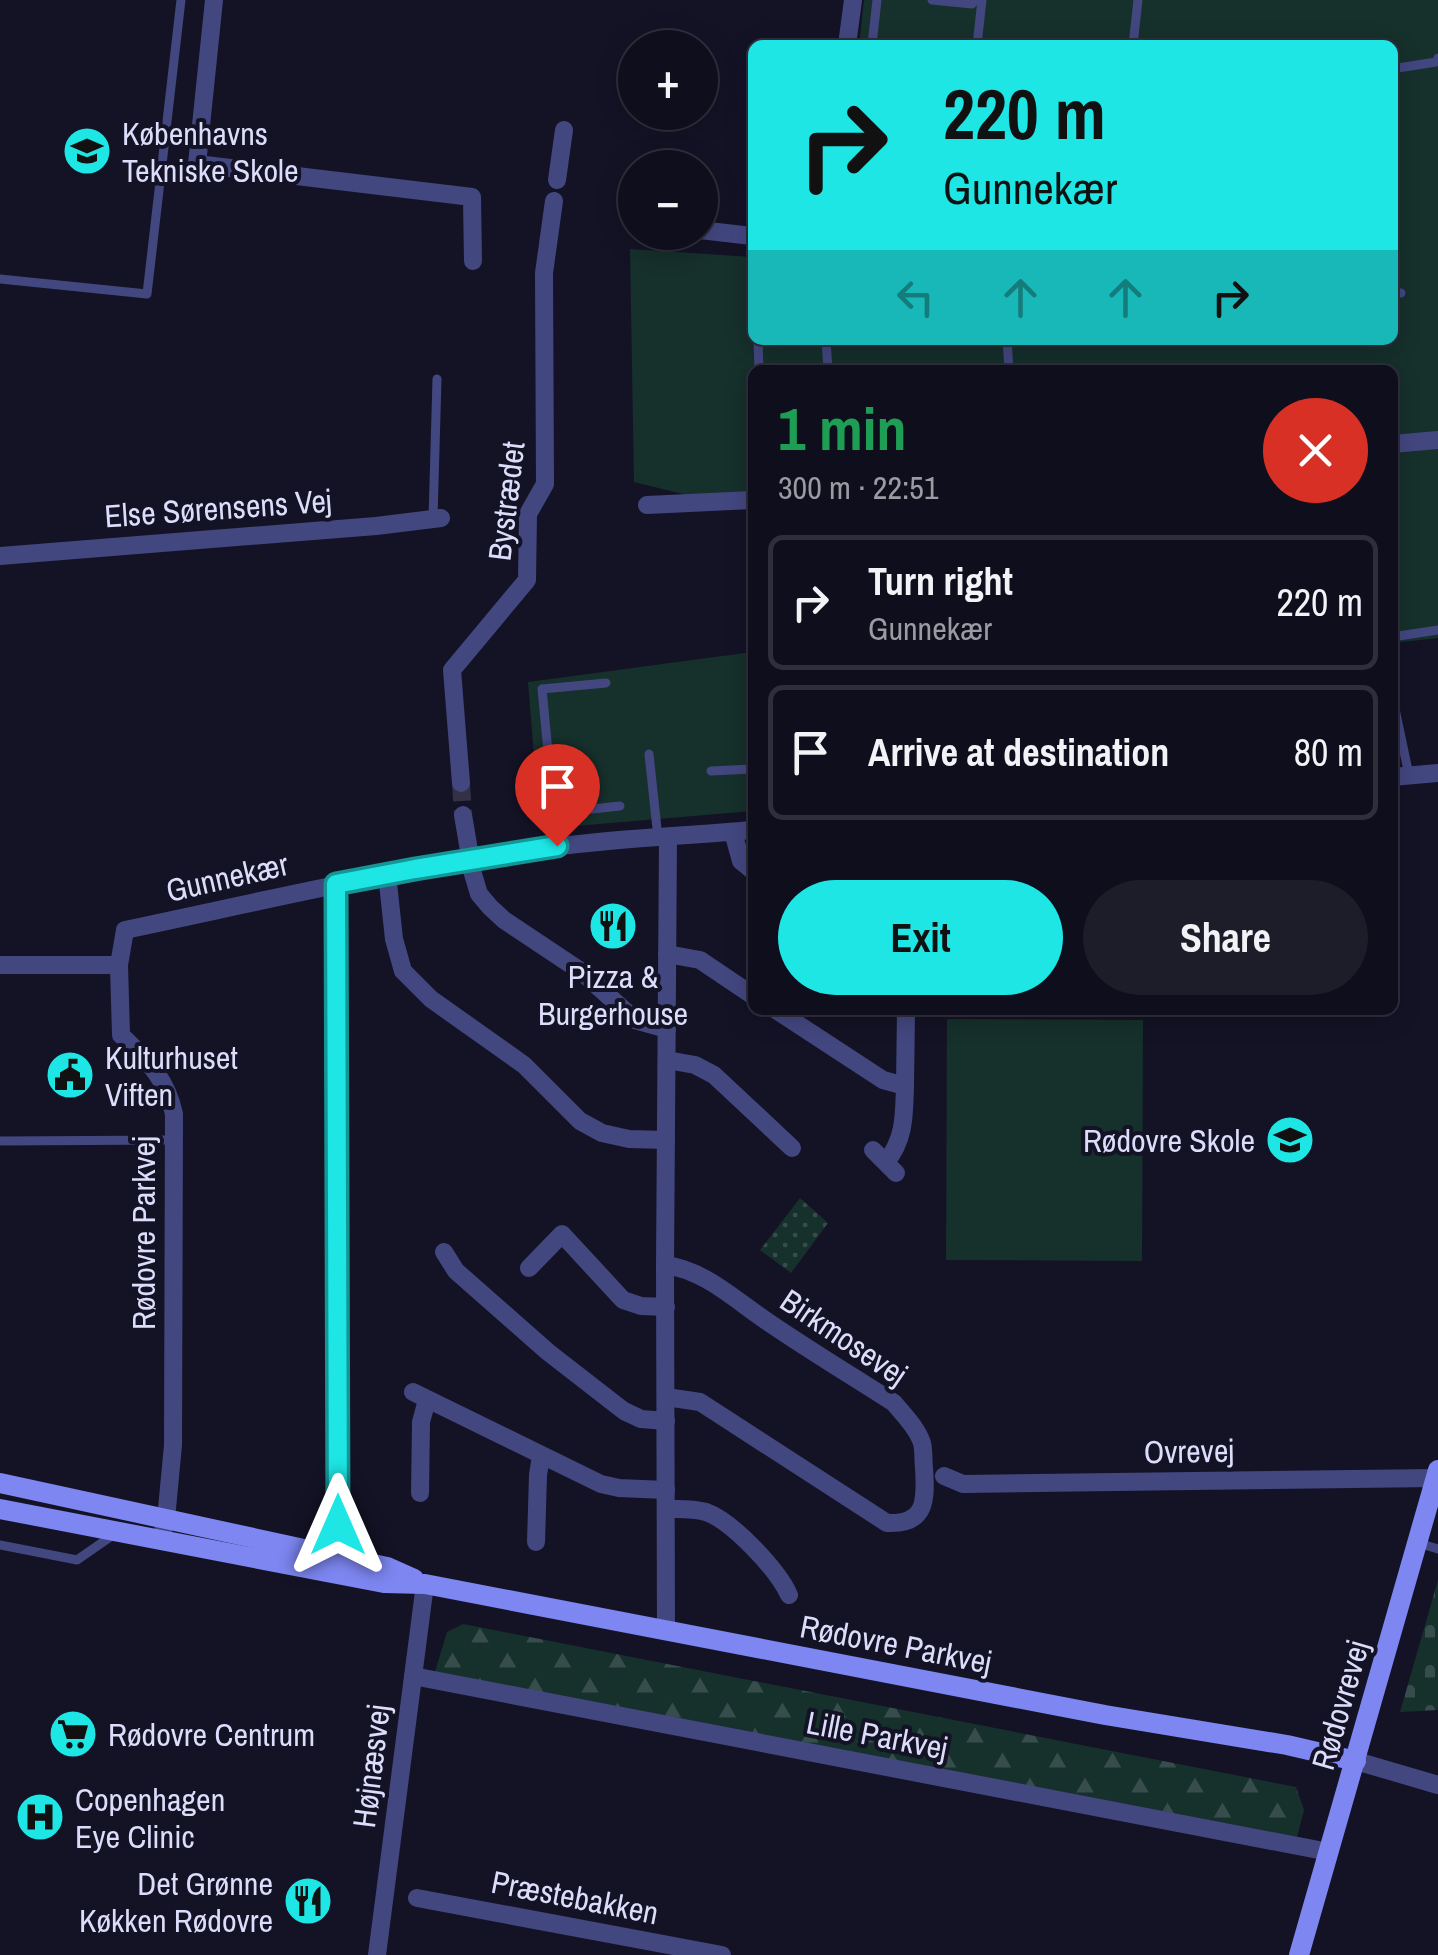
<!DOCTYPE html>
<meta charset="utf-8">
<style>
body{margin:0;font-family:"Archivo Narrow",sans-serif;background:#1d1c29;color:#f1f3f6;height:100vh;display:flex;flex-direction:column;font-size:38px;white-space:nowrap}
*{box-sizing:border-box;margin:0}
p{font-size:32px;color:#9b9ca3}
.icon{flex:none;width:55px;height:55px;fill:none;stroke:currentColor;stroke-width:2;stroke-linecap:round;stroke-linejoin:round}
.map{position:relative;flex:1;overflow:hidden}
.details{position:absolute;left:748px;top:365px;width:650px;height:650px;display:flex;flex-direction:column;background:#0f0e1c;border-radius:15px;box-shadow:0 5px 25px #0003,0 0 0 2px #2f2e3b}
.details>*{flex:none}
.guide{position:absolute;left:748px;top:40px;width:650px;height:305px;border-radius:15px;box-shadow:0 5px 25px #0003,0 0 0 2px #2f2e3b;background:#1de6e5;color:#111;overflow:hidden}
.tools{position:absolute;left:618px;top:30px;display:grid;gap:20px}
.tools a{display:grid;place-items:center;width:100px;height:100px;border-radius:50%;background:#0f0e1c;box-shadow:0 5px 25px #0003,0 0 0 2px #2f2e3b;font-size:50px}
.pin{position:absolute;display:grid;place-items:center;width:85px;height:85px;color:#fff;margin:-102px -42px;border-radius:50% 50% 50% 0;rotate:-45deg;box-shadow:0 0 10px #0007}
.pin .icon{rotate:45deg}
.me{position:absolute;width:110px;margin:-55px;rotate:0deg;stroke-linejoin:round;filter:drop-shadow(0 0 8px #0008)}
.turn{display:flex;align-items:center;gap:35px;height:210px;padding:0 30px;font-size:45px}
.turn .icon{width:130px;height:130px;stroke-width:2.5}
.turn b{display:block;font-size:70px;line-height:85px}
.lanes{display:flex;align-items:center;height:95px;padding:0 30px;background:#0003;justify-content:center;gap:50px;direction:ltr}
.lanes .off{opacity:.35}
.round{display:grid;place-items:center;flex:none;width:105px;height:105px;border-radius:52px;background:#1d1c29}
.head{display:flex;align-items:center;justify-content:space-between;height:170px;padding:0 30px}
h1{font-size:60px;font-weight:800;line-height:75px;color:#1e9e55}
.button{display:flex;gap:20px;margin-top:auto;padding:20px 30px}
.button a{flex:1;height:115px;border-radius:60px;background:#1de6e5;color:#111;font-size:40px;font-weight:800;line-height:115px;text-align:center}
.button a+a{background:#1d1c29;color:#f1f3f6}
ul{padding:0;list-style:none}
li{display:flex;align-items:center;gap:30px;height:135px;margin:0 20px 15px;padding:0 10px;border:5px solid #2f2e3b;border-radius:15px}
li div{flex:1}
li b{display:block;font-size:38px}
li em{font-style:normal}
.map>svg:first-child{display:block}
.grass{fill:#16302c}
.forest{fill:url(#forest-firs)}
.cemetery{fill:url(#cemetery-stones)}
.park{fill:url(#park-dots)}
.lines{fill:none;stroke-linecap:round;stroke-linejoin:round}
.street-tunnel{stroke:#323146;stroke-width:18;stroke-dasharray:18 9;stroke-linecap:butt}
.lane{stroke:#434780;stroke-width:9}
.street{stroke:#434780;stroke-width:18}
.secondary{stroke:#7d86f1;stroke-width:20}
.route-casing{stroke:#139695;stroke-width:25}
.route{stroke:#1de6e5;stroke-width:18}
.labels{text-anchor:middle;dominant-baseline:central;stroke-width:8;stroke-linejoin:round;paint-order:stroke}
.poi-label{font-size:32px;fill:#dcdcfb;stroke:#141326;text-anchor:start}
.street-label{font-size:32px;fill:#dcdcfb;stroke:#141326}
</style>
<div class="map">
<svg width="1438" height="1955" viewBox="0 0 1438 1955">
<defs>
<pattern id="forest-firs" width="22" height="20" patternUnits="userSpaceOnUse" patternTransform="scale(2.5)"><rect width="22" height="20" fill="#16302c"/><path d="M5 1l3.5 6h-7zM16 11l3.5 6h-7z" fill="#374d4c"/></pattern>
<pattern id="cemetery-stones" width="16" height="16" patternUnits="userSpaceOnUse" patternTransform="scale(2.5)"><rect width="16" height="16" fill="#16302c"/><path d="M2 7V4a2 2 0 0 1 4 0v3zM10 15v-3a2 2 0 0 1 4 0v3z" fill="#374d4c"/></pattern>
<pattern id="park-dots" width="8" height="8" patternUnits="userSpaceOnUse" patternTransform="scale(2.5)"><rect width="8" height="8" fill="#16302c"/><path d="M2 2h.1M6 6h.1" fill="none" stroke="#374d4c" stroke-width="1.8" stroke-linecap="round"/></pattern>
</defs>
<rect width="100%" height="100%" fill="#141326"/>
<g class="grass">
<polygon points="864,0 1438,0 1438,638 1393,643 1392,370 752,370 752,511 634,482 630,249 752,257 752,340 1392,340 1392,45 859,45"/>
<polygon points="752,652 752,811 540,829 528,682"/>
<polygon points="947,1019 1143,1020 1142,1261 946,1260"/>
</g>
<polygon class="forest" points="463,1624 1296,1787 1304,1810 1297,1837 435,1672 447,1632"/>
<polygon class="cemetery" points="1438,1580 1438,1710 1400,1712"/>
<polygon class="park" points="800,1198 828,1223 791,1273 760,1250"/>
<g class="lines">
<polyline class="street-tunnel" points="461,783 463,815"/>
<g class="lane">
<polyline points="932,0 972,4 975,0"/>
<polyline points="872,45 877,0"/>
<polyline points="977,45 982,0"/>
<polyline points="1133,45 1138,0"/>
<polyline points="1398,68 1436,62 1438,58"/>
<polyline points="0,279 147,294 181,0"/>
<polyline points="1392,292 1401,293"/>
<polyline points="758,340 759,370"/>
<polyline points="826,340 828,370"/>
<polyline points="1007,340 1009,370"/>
<polyline points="433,519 437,379"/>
<polyline points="1392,637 1438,630"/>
<polyline points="1392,695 1409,775"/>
<polyline points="649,754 658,838"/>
<polyline points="711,771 752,769"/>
<polyline points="554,813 620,806"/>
<polyline points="557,846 542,689 606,683"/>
<polyline points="0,1141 174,1140"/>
<polyline points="1418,1543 1438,1549"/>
<polyline points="0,1545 77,1560 113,1535"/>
</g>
<g class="street">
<polyline points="214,0 197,164 472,197 473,261"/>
<polyline points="847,45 853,0"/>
<polyline points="557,180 564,130"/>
<polyline points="700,230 752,236"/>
<polyline points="1392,444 1438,440"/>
<polyline points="647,505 752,500"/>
<polyline points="0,556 376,526 441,518"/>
<polyline points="1392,777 1438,773"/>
<polyline points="461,783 452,670 527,580 528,514 545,484 544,273 554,201"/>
<polyline points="463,815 473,874 479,894 490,907 504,920 582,972 635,1020 667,1029"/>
<polyline points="733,832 741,861 752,870"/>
<polyline points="387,874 394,939 403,971 431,999 524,1065 580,1121 602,1133 629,1139 666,1140"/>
<polyline points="336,884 338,1525"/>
<polyline points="667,954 700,960 752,995"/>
<polyline points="0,965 119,965"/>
<polyline points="776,1010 883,1080 905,1086 906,1010"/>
<polyline points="667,1060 695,1065 714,1075 792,1148"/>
<polyline points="873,1150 896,1173"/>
<path d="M886,1162C905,1139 904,1115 905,1086"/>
<polyline points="444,1252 456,1271 548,1352 624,1411 641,1419 666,1421"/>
<path d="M665,1265C705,1270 735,1300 768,1322C809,1350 852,1376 894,1403C904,1415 917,1428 922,1443C924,1450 923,1460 924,1468C926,1499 927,1525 887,1523L700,1402L666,1397"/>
<polyline points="529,1268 562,1234 623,1300 641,1306 666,1307"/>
<polyline points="413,1392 601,1484 619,1488 666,1490"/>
<polyline points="944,1476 963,1484 1436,1478"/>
<polyline points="420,1493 421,1422 427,1400"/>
<path d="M666,1509C680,1509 692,1508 706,1512C732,1521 778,1570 789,1595"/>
<path d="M161,1540L166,1519L173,1445L174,1114C166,1077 147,1061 121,1035L119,965L125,930C268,900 409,866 554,847C619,838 687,836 752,830"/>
<polyline points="536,1542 538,1475 541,1456"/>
<polyline points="666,1631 665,1265 668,838"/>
<polyline points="413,1676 1329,1852"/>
<polyline points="1356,1761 1438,1785"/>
<polyline points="417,1898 722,1955"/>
<polyline points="377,1955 425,1584"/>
</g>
<g class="secondary">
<polyline points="0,1483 387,1567 414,1579"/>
<polyline points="0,1509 384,1583 425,1584 1105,1715 1287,1745 1356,1761"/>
<polyline points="1299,1955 1438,1470"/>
</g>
</g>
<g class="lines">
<g class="route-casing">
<polyline id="route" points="338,1525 336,884 415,869 557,846"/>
</g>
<use href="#route" class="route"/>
</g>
<defs>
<g id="university-disc" transform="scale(2.5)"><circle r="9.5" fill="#1de6e5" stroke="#141326"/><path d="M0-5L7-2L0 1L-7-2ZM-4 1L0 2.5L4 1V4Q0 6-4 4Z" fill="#111"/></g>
<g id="restaurant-disc" transform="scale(2.5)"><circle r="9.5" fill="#1de6e5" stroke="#141326"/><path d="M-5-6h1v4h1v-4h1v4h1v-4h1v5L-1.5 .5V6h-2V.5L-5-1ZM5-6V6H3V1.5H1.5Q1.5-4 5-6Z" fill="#111"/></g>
<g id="civic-disc" transform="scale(2.5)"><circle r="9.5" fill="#1de6e5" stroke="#141326"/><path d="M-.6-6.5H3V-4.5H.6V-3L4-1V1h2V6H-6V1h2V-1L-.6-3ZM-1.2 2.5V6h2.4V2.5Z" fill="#111"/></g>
<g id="school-disc" transform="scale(2.5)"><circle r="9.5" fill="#1de6e5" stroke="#141326"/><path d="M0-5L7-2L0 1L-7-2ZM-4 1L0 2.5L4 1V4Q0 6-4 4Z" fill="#111"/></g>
<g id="supermarket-disc" transform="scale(2.5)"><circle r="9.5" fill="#1de6e5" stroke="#141326"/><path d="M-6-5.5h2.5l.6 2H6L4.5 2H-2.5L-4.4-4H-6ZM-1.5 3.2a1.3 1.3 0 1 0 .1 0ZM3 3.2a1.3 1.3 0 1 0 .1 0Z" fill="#111"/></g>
<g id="hospital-disc" transform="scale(2.5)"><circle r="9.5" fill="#1de6e5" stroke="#141326"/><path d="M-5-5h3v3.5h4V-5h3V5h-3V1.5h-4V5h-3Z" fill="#111"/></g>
</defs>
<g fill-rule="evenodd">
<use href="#university-disc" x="87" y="151"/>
<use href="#restaurant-disc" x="613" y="926"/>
<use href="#civic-disc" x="70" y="1075"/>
<use href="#school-disc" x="1290" y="1140"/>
<use href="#supermarket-disc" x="73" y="1734"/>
<use href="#hospital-disc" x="40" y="1817"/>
<use href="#restaurant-disc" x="308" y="1901"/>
</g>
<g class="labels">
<g class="poi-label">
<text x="122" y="133">Københavns<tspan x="122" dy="37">Tekniske Skole</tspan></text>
<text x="613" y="976" text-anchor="middle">Pizza &amp;<tspan x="613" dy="37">Burgerhouse</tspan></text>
<text x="105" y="1057">Kulturhuset<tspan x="105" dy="37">Viften</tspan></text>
<text x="1255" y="1140" text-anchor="end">Rødovre Skole</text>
<text x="108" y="1734">Rødovre Centrum</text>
<text x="75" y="1799">Copenhagen<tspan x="75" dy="37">Eye Clinic</tspan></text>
<text x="273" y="1883" text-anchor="end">Det Grønne<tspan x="273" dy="37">Køkken Rødovre</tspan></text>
</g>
<g class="street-label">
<text transform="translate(506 501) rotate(-83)">Bystrædet</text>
<text transform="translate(218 508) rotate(-4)">Else Sørensens Vej</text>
<text transform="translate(227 877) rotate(-13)">Gunnekær</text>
<text transform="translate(143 1233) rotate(-90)">Rødovre Parkvej</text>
<text transform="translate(844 1337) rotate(34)">Birkmosevej</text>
<text transform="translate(1189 1451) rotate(-1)">Ovrevej</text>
<text transform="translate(896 1644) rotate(11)">Rødovre Parkvej</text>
<text transform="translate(1340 1705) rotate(-74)">Rødovrevej</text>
<text transform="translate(877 1735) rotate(11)">Lille Parkvej</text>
<text transform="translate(371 1766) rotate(-83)">Højnæsvej</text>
<text transform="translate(575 1897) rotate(11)">Præstebakken</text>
</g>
</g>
</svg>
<div class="tools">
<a>+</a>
<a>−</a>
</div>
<div class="pin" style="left:557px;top:846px;background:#d93025"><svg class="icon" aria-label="arrive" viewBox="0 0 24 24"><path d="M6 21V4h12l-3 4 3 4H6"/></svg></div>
<svg class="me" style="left:338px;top:1525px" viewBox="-20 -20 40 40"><path d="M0-17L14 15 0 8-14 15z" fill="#1de6e5" stroke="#fff" stroke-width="4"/></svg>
<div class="guide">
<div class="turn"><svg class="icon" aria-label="right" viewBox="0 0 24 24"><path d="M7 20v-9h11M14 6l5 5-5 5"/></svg><div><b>220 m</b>Gunnekær</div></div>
<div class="lanes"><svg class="icon off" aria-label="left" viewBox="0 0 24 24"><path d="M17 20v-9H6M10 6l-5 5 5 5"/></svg><svg class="icon off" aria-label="ahead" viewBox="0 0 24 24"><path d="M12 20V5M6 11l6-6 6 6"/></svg><svg class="icon off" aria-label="ahead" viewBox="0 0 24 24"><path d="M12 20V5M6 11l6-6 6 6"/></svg><svg class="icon" aria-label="right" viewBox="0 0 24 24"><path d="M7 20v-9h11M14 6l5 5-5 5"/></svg></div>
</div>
<section class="details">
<div class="head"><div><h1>1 min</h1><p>300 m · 22:51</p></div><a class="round" style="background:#d93025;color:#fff"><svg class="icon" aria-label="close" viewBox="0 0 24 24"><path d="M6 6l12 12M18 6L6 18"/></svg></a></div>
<ul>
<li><svg class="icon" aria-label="right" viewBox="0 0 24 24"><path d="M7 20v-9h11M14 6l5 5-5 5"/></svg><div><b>Turn right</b><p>Gunnekær</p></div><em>220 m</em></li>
<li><svg class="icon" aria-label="arrive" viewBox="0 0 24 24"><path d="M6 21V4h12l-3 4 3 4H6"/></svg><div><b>Arrive at destination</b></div><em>80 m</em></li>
</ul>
<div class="button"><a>Exit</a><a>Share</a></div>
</section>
</div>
